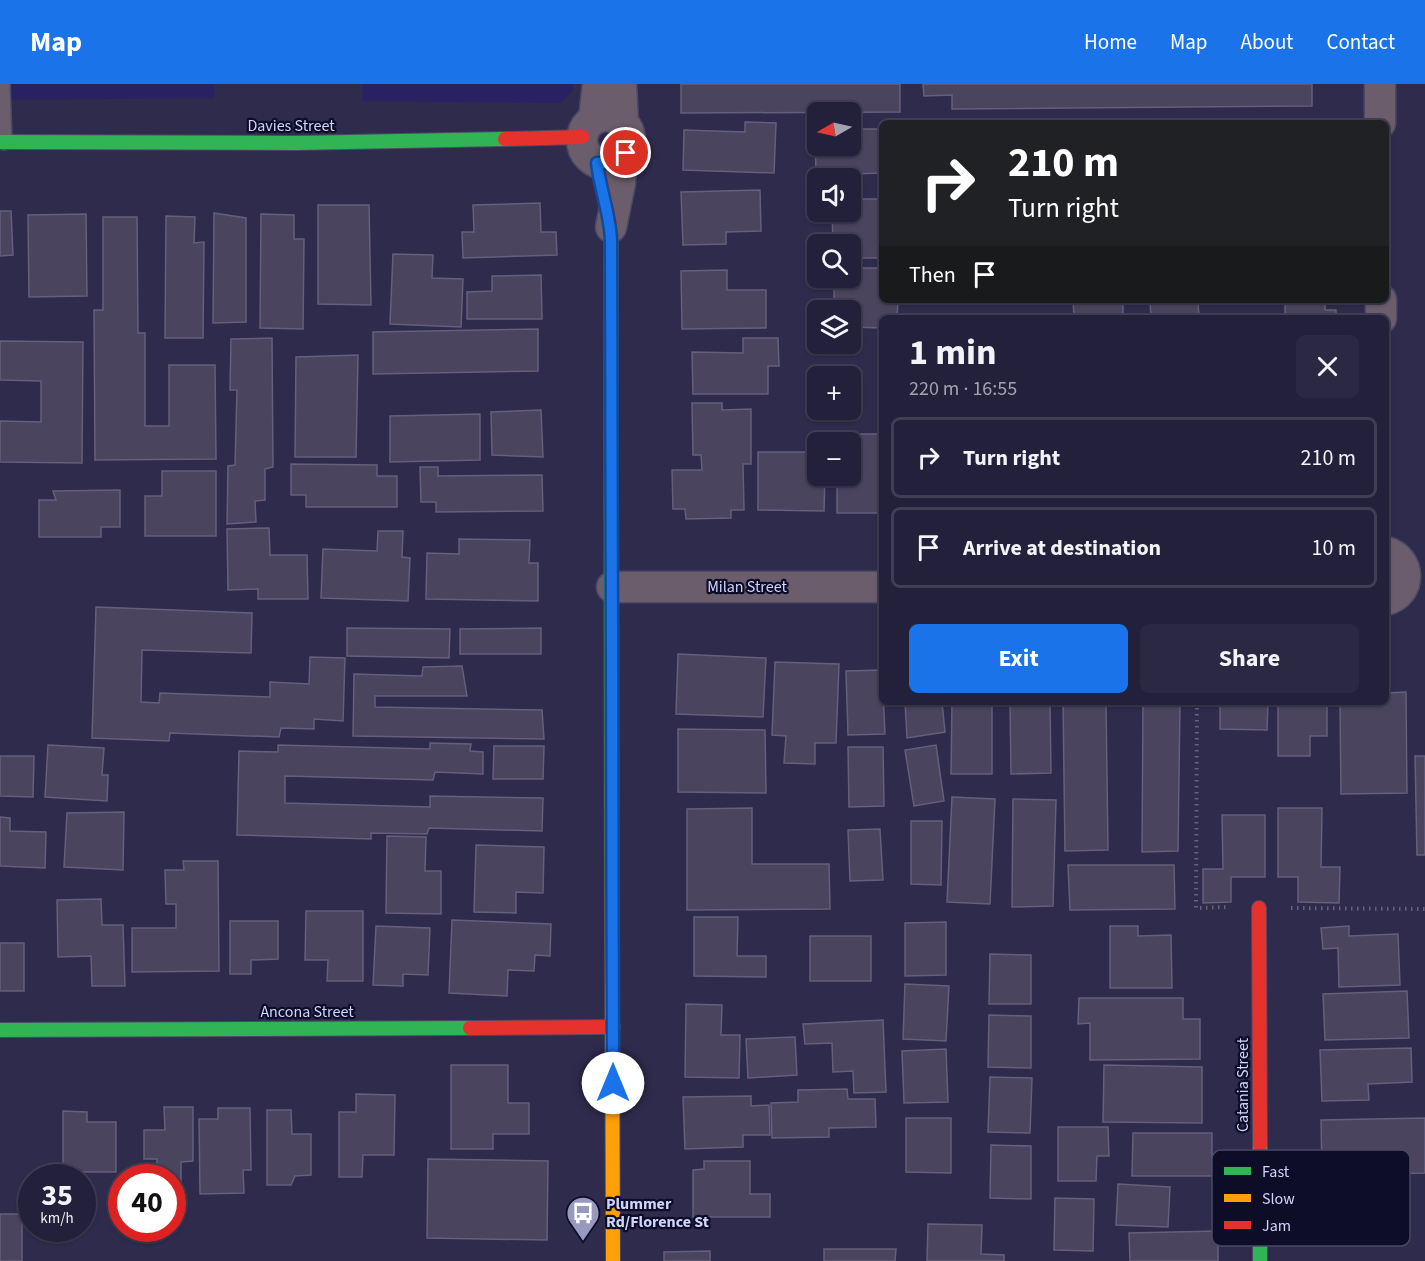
<!DOCTYPE html>
<meta charset="utf-8">
<style>
body{margin:0;font-family:"Source Sans 3",sans-serif;background:#2a2842;color:#f1f3f6;height:100vh;display:flex;flex-direction:column;font-size:22px;white-space:nowrap}
*{box-sizing:border-box;margin:0}
p{font-size:20px;color:#a2a3af}
.icon{flex:none;width:33px;height:33px;fill:none;stroke:currentColor;stroke-width:2;stroke-linecap:round;stroke-linejoin:round}
.map{position:relative;flex:1;overflow:hidden}
.details{position:absolute;left:879px;top:231px;width:510px;height:390px;display:flex;flex-direction:column;background:#22203a;border-radius:9px;box-shadow:0 2px 4px #0004,0 0 0 2px #3f3e54}
.details>*{flex:none}
.guide{position:absolute;left:879px;top:36px;width:510px;height:183px;border-radius:9px;box-shadow:0 2px 4px #0004,0 0 0 2px #3f3e54;background:#202124;color:#fff;overflow:hidden}
.needle{width:39px;rotate:261deg}
.controls{position:absolute;left:807px;top:18px;display:grid;gap:12px}
.controls a{display:grid;place-items:center;width:54px;height:54px;border-radius:9px;background:#22203a;box-shadow:0 2px 4px #0004,0 0 0 2px #3f3e54;font-size:30px}
.speed{position:absolute;left:18px;top:1080px;display:flex;gap:12px;font-size:30px;font-weight:700;text-align:center}
.speed>*{display:grid;place-content:center;width:78px;height:78px;border-radius:50%;background:#22203a;box-shadow:0 2px 4px #0004,0 0 0 2px #3f3e54;line-height:1}
.speed small{font-size:15px;font-weight:400}
.speed .limit{border:9px solid #d22;background:#fff;color:#111}
.pin{position:absolute;display:grid;place-items:center;width:51px;height:51px;color:#fff;margin:-26px;border:3px solid #fff;border-radius:50%;box-shadow:0 2px 6px #0007}
.me{position:absolute;width:66px;margin:-33px;rotate:0deg;stroke-linejoin:round;filter:drop-shadow(0 0 4px #0008)}
.turn{display:flex;align-items:center;gap:21px;height:126px;padding:0 30px;font-size:27px}
.turn .icon{width:78px;height:78px;stroke-width:2.5}
.turn b{display:block;font-size:42px;line-height:51px}
.then{display:flex;align-items:center;height:57px;padding:0 30px;background:#0003;gap:12px;font-size:22px}
.round{display:grid;place-items:center;flex:none;width:63px;height:63px;border-radius:9px;background:#2a2842}
.overview{display:flex;align-items:center;justify-content:space-between;height:102px;padding:0 30px}
h1{font-size:36px;font-weight:700;line-height:45px}
.primary-button{display:flex;gap:12px;margin-top:auto;padding:12px 30px}
.primary-button a{flex:1;height:69px;border-radius:9px;background:#1a73e8;color:#fff;font-size:24px;font-weight:700;line-height:69px;text-align:center}
.primary-button a+a{background:#2a2842;color:#f1f3f6}
ul{padding:0;list-style:none}
li{display:flex;align-items:center;gap:18px;height:81px;margin:0 12px 9px;padding:0 18px;border:3px solid #3f3e54;border-radius:9px}
li div{flex:1}
li b{display:block;font-size:22px}
li em{font-style:normal}
header{display:flex;align-items:center;gap:36px;box-sizing:border-box;height:84px;padding:0 30px;background:#1a73e8;color:#fff}
header strong{font-size:28px}
nav{display:flex;gap:33px;margin-inline-start:auto;font-size:21px}
.map>svg:first-child{display:block}
.built{fill:#282263}
.building{fill:#4a445f;stroke:#665f7c;stroke-width:1.5}
.lines{fill:none;stroke-linecap:round;stroke-linejoin:round}
.lane-casing{stroke:#4a4966;stroke-width:18}
.street-casing{stroke:#4a4966;stroke-width:33}
.fast-casing{stroke:#4a4966;stroke-width:16}
.slow-casing{stroke:#4a4966;stroke-width:16}
.jam-casing{stroke:#4a4966;stroke-width:16}
.path{stroke:#6a6172;stroke-width:4;stroke-dasharray:1.5 4.5;stroke-linecap:butt}
.lane{stroke:#6b5d6b;stroke-width:15}
.street{stroke:#6b5d6b;stroke-width:30}
.fast{stroke:#30b455;stroke-width:14}
.slow{stroke:#ff9f0a;stroke-width:14}
.jam{stroke:#e5322d;stroke-width:14}
.route-casing{stroke:#114b97;stroke-width:15}
.route{stroke:#1a73e8;stroke-width:10}
.labels{text-anchor:middle;dominant-baseline:central;stroke-width:4.5;stroke-linejoin:round;paint-order:stroke}
.street-label{font-size:16px;fill:#d0d4fb;stroke:#0e0d28}
.poi-label{font-size:16px;font-weight:bold;fill:#d0d4fb;stroke:#0e0d28;text-anchor:start}
.key{fill:#0e0d28;stroke:#484967;stroke-width:1.5}
.key-label{font-size:16px;fill:#d0d4fb}
</style>
<header>
<strong>Map</strong>
<nav><a>Home</a><a>Map</a><a>About</a><a>Contact</a></nav>
</header>
<div class="map">
<svg width="1425" height="1177" viewBox="0 0 1425 1177">
<rect width="100%" height="100%" fill="#2e2b4d"/>
<g class="built">
<polygon points="0,0 215,0 214,14 0,16"/>
<polygon points="363,0 573,0 573,6 561,19 362,17"/>
</g>
<g class="building">
<polygon points="681,0 900,0 900,28 681,29"/>
<polygon points="923,0 1312,0 1312,22 952,25 952,11 924,12"/>
<polygon points="745,38 776,39 774,89 683,86 684,46 745,48"/>
<polygon points="850,45 882,45 882,89 816,91 815,46 818,46 818,62 850,62"/>
<polygon points="760,106 761,147 726,148 726,160 683,161 681,108"/>
<polygon points="850,115 882,115 882,174 850,174 850,160 833,160 832,128 850,128"/>
<polygon points="540,119 541,148 556,148 557,171 463,174 462,148 474,148 473,121"/>
<polygon points="318,121 369,121 371,221 318,220"/>
<polygon points="0,127 11,127 13,171 0,172"/>
<polygon points="214,129 246,134 246,238 213,239"/>
<polygon points="86,130 87,212 29,213 28,131"/>
<polygon points="261,130 294,131 294,155 304,155 303,245 260,244"/>
<polygon points="166,132 195,133 194,159 204,158 203,254 165,254"/>
<polygon points="103,133 137,133 138,249 145,249 145,342 169,342 169,281 215,281 216,375 95,376 94,226 103,226"/>
<polygon points="393,170 433,171 432,194 463,195 461,243 390,240"/>
<polygon points="850,184 882,184 882,216 898,216 897,234 882,234 882,244 850,243 850,226 834,226 834,194 850,194"/>
<polygon points="727,186 727,206 766,206 766,244 682,245 681,187"/>
<polygon points="541,191 542,235 467,235 467,208 492,207 492,192"/>
<polygon points="1073,216 1123,216 1123,234 1074,234"/>
<polygon points="1150,216 1198,216 1199,234 1151,234"/>
<polygon points="1285,216 1325,216 1325,226 1336,226 1336,234 1285,234"/>
<polygon points="538,245 538,287 373,290 373,248"/>
<polygon points="272,254 273,383 265,385 265,416 255,417 256,438 227,440 228,382 235,381 237,306 230,306 231,255"/>
<polygon points="743,254 778,254 779,282 768,282 768,310 693,310 692,268 743,269"/>
<polygon points="0,257 83,258 82,379 0,378 0,337 41,338 41,297 0,296"/>
<polygon points="358,271 356,373 295,373 296,273"/>
<polygon points="692,319 722,319 722,326 751,325 751,380 743,380 744,426 731,426 731,434 686,435 685,425 673,425 672,386 702,386 701,371 693,371"/>
<polygon points="541,326 543,373 492,371 491,328"/>
<polygon points="480,330 480,376 390,378 390,332"/>
<polygon points="837,350 882,350 882,429 837,429 837,392 850,392 850,358 837,358"/>
<polygon points="758,368 818,368 818,392 825,392 824,427 758,426"/>
<polygon points="291,380 377,381 377,392 397,392 397,423 306,423 306,411 291,411"/>
<polygon points="420,383 438,383 438,392 542,391 543,427 436,428 436,418 421,418"/>
<polygon points="162,387 216,387 216,452 145,452 145,412 162,412"/>
<polygon points="120,406 120,443 101,443 101,453 39,453 39,416 56,416 53,407"/>
<polygon points="269,444 270,471 307,471 308,515 258,515 258,505 228,506 227,445"/>
<polygon points="378,447 403,447 402,473 410,474 408,517 321,514 323,465 377,467"/>
<polygon points="459,455 530,456 529,479 538,479 538,517 426,515 427,469 459,470"/>
<polygon points="96,523 252,529 251,569 142,566 141,618 159,619 160,609 270,613 270,598 309,600 310,573 345,574 343,637 314,635 314,645 281,644 279,653 170,649 169,657 92,654"/>
<polygon points="347,544 450,545 449,574 347,572"/>
<polygon points="541,544 541,570 460,570 460,545"/>
<polygon points="678,570 766,574 763,633 676,630"/>
<polygon points="775,578 839,580 836,659 815,659 815,680 784,679 786,652 772,651"/>
<polygon points="462,582 467,612 375,612 375,623 542,626 544,655 353,652 354,590 422,592 423,583"/>
<polygon points="882,586 885,650 848,651 846,587"/>
<polygon points="1406,608 1407,709 1341,710 1340,618 1386,618 1386,609"/>
<polygon points="905,618 942,618 945,648 907,654"/>
<polygon points="952,618 992,618 992,690 951,690"/>
<polygon points="1010,618 1050,618 1051,689 1011,690"/>
<polygon points="1063,618 1106,618 1108,766 1065,767"/>
<polygon points="1143,618 1180,618 1178,767 1142,768"/>
<polygon points="1220,618 1268,618 1267,646 1220,645"/>
<polygon points="1278,618 1327,618 1327,652 1310,652 1310,672 1278,672"/>
<polygon points="678,645 765,646 766,709 678,708"/>
<polygon points="430,659 471,660 470,667 483,668 483,690 435,688 433,696 285,692 285,719 430,723 430,712 543,714 542,747 429,744 427,750 371,749 371,755 237,751 239,667 278,668 278,661 430,665"/>
<polygon points="48,661 104,664 102,691 108,691 107,717 45,713"/>
<polygon points="936,661 944,717 914,722 905,666"/>
<polygon points="494,662 544,662 543,695 493,695"/>
<polygon points="848,663 883,663 884,722 849,723"/>
<polygon points="0,672 34,672 33,713 0,712"/>
<polygon points="1415,672 1425,672 1425,771 1417,771"/>
<polygon points="952,713 995,715 990,820 947,818"/>
<polygon points="1013,715 1056,716 1053,822 1012,823"/>
<polygon points="752,724 752,780 829,780 830,825 687,826 687,725"/>
<polygon points="1278,724 1322,724 1321,783 1340,783 1339,819 1298,818 1298,793 1278,793"/>
<polygon points="124,728 123,786 64,783 67,729"/>
<polygon points="1222,731 1265,731 1265,793 1231,793 1231,818 1203,819 1203,785 1223,785"/>
<polygon points="0,733 10,734 10,747 46,748 45,784 0,782"/>
<polygon points="911,737 942,737 941,801 911,800"/>
<polygon points="880,745 883,796 850,797 848,746"/>
<polygon points="387,752 426,753 425,787 441,787 441,830 386,829"/>
<polygon points="476,761 544,763 543,809 516,808 516,829 474,828"/>
<polygon points="183,777 218,777 219,887 132,888 132,844 176,844 176,820 166,820 165,786 184,786"/>
<polygon points="1068,781 1174,781 1175,825 1070,826"/>
<polygon points="101,815 102,841 123,841 125,902 92,902 91,872 58,873 57,816"/>
<polygon points="306,827 363,827 363,897 327,897 328,876 305,876"/>
<polygon points="694,833 738,833 737,872 766,872 766,893 694,892"/>
<polygon points="452,836 551,840 550,872 535,871 534,887 508,886 507,912 449,909"/>
<polygon points="230,837 278,837 278,875 251,876 251,890 230,890"/>
<polygon points="946,838 946,891 905,892 905,839"/>
<polygon points="376,842 430,844 428,891 403,890 403,902 373,901"/>
<polygon points="1110,842 1138,842 1138,852 1171,851 1172,904 1110,904"/>
<polygon points="1349,842 1349,852 1398,850 1400,901 1339,903 1338,864 1323,865 1321,844"/>
<rect x="810" y="852" width="61" height="45"/>
<rect x="0" y="859" width="24" height="48"/>
<polygon points="990,870 1031,871 1031,920 989,920"/>
<polygon points="905,900 949,902 946,957 903,955"/>
<polygon points="1407,907 1409,954 1325,956 1323,910"/>
<polygon points="1079,914 1183,914 1183,935 1200,935 1200,975 1090,976 1090,939 1078,940"/>
<polygon points="686,920 722,921 721,951 740,951 739,994 685,993"/>
<polygon points="989,931 1031,932 1031,984 988,983"/>
<polygon points="883,936 886,1008 854,1009 853,987 833,988 832,959 805,960 803,940"/>
<polygon points="795,953 797,991 748,994 746,955"/>
<polygon points="1411,964 1412,998 1368,1000 1369,1016 1322,1017 1320,966"/>
<polygon points="946,965 948,1018 904,1019 902,967"/>
<polygon points="451,981 508,981 508,1019 529,1019 529,1050 493,1050 493,1065 451,1065"/>
<polygon points="1104,981 1202,983 1202,1039 1103,1038"/>
<polygon points="990,993 1032,994 1030,1049 988,1048"/>
<polygon points="847,1005 848,1015 875,1015 876,1043 829,1044 829,1053 772,1054 771,1019 798,1018 798,1006"/>
<polygon points="356,1010 395,1011 394,1071 363,1071 362,1093 339,1093 339,1028 356,1028"/>
<polygon points="751,1012 751,1022 769,1021 770,1051 743,1051 743,1063 685,1065 683,1013"/>
<polygon points="164,1023 193,1023 193,1077 181,1078 181,1103 172,1103 172,1094 157,1094 157,1075 144,1075 144,1046 165,1046"/>
<polygon points="218,1024 250,1024 251,1086 243,1086 244,1109 200,1110 199,1035 218,1035"/>
<polygon points="267,1026 291,1026 292,1050 311,1050 311,1091 295,1092 291,1101 267,1101"/>
<polygon points="63,1027 87,1028 87,1038 116,1038 116,1088 83,1088 84,1098 82,1094 63,1094"/>
<polygon points="906,1034 951,1034 951,1089 906,1088"/>
<polygon points="1425,1034 1425,1089 1322,1091 1321,1036"/>
<polygon points="1058,1043 1108,1043 1109,1072 1097,1072 1096,1097 1058,1097"/>
<polygon points="1133,1049 1212,1049 1212,1092 1132,1092"/>
<polygon points="991,1061 1031,1062 1031,1115 990,1114"/>
<polygon points="428,1075 548,1077 547,1156 427,1154"/>
<polygon points="704,1077 750,1077 750,1110 770,1110 770,1133 693,1133 693,1086 704,1085"/>
<polygon points="1118,1100 1170,1103 1168,1143 1116,1141"/>
<polygon points="1055,1114 1094,1115 1093,1167 1054,1166"/>
<rect x="0" y="1130" width="22" height="47"/>
<polygon points="928,1140 982,1141 981,1170 1004,1171 1004,1177 927,1177"/>
<polygon points="1218,1147 1218,1177 1130,1177 1129,1149"/>
<polygon points="824,1165 896,1165 895,1177 824,1177"/>
<polygon points="710,1167 710,1177 664,1177 664,1168"/>
</g>
<g class="lines">
<g class="lane-casing">
<polyline id="lane" points="2,0 4,58"/>
</g>
<g class="street-casing">
<g id="street">
<polyline points="621,0 623,40"/>
<polyline points="1380,0 1380,39"/>
<circle cx="606" cy="56" r="24"/>
<polyline points="594,35 598,0"/>
<polyline points="611,143 620,99 621,75"/>
<polyline points="1381,216 1381,234"/>
<path d="M1386,468C1411,475 1412,509 1386,516"/>
<polyline points="612,503 882,503"/>
</g>
</g>
<g class="fast-casing">
<g id="fast">
<polyline points="0,58 296,59 505,55"/>
<polyline points="611,369 612,902"/>
<polyline points="0,946 470,944"/>
<polyline points="1260,1061 1260,1177"/>
</g>
</g>
<g class="slow-casing">
<polyline id="slow" points="612,902 613,1177"/>
</g>
<g class="jam-casing">
<g id="jam">
<polyline points="505,55 582,53"/>
<polyline points="597,79 611,143 611,369"/>
<polyline points="1259,824 1260,1061"/>
<polyline points="470,944 613,943"/>
</g>
</g>
<g class="path">
<polyline points="1197,618 1196,824 1229,823"/>
<polyline points="1291,824 1425,825"/>
</g>
<use href="#lane" class="lane"/>
<use href="#street" class="street"/>
<use href="#fast" class="fast"/>
<use href="#slow" class="slow"/>
<use href="#jam" class="jam"/>
</g>
<g class="lines">
<g class="route-casing">
<path id="route" d="M613,999L611,156C610,130 600,105 597,79H614L626,69"/>
</g>
<use href="#route" class="route"/>
</g>
<defs>
<g id="bus-pin" transform="scale(1.725)"><path d="M0 17L-7.5 6A9.5 9.5 0 1 1 7.5 6Z" fill="#9799be" stroke="#0e0d28"/><path d="M-5-6H5V4H4V6H2V4H-2V6H-4V4H-5ZM-3.5-4V0h7V-4ZM-3.5 1.2v1.5H-2V1.2ZM2 1.2v1.5H3.5V1.2Z" fill="#fff"/></g>
</defs>
<g fill-rule="evenodd">
<use href="#bus-pin" x="583" y="1129"/>
</g>
<g class="labels">
<g class="street-label">
<text x="291" y="42">Davies Street</text>
<text x="747" y="503">Milan Street</text>
<text x="307" y="928">Ancona Street</text>
<text transform="translate(1243 1001) rotate(-90)">Catania Street</text>
</g>
<g class="poi-label">
<text x="606" y="1120">Plummer<tspan x="606" dy="18">Rd/Florence St</tspan></text>
</g>
</g>
<rect x="1212" y="1066" width="198" height="96" rx="9" class="key"/>
<rect x="1224" y="1083" width="27" height="8" fill="#30b455"/>
<rect x="1224" y="1110" width="27" height="8" fill="#ff9f0a"/>
<rect x="1224" y="1137" width="27" height="8" fill="#e5322d"/>
<g class="key-label">
<text x="1262" y="1093">Fast</text>
<text x="1262" y="1120">Slow</text>
<text x="1262" y="1147">Jam</text>
</g>
</svg>
<div class="controls">
<a><svg class="needle" viewBox="-14 -14 28 28"><path d="M0-13l5 13h-10z" fill="#e53935"/><path d="M0 13l5-13h-10z" fill="#a2a3af"/></svg></a>
<a><svg class="icon" aria-label="sound" viewBox="0 0 24 24"><path d="M4 9h4l5-4v14l-5-4H4zM17 9q2 3 0 6"/></svg></a>
<a><svg class="icon" aria-label="search" viewBox="0 0 24 24"><circle cx="10" cy="10" r="6"/><path d="M15 15l6 6"/></svg></a>
<a><svg class="icon" aria-label="layers" viewBox="0 0 24 24"><path d="M12 4l9 5-9 5-9-5zM3 14l9 5 9-5"/></svg></a>
<a>+</a>
<a>−</a>
</div>
<div class="speed"><div>35<small>km/h</small></div><div class="limit">40</div></div>
<div class="pin" style="left:626px;top:69px;background:#d93025"><svg class="icon" aria-label="arrive" viewBox="0 0 24 24"><path d="M6 21V4h12l-3 4 3 4H6"/></svg></div>
<svg class="me" style="left:613px;top:999px" viewBox="-20 -20 40 40"><circle r="19" fill="#fff"/><path d="M0-13L10 11 0 6-10 11z" fill="#1a73e8"/></svg>
<div class="guide">
<div class="turn"><svg class="icon" aria-label="right" viewBox="0 0 24 24"><path d="M7 20v-9h11M14 6l5 5-5 5"/></svg><div><b>210 m</b>Turn right</div></div>
<div class="then">Then<svg class="icon" aria-label="arrive" viewBox="0 0 24 24"><path d="M6 21V4h12l-3 4 3 4H6"/></svg></div>
</div>
<section class="details">
<div class="overview"><div><h1>1 min</h1><p>220 m · 16:55</p></div><a class="round"><svg class="icon" aria-label="close" viewBox="0 0 24 24"><path d="M6 6l12 12M18 6L6 18"/></svg></a></div>
<ul>
<li><svg class="icon" aria-label="right" viewBox="0 0 24 24"><path d="M7 20v-9h11M14 6l5 5-5 5"/></svg><div><b>Turn right</b></div><em>210 m</em></li>
<li><svg class="icon" aria-label="arrive" viewBox="0 0 24 24"><path d="M6 21V4h12l-3 4 3 4H6"/></svg><div><b>Arrive at destination</b></div><em>10 m</em></li>
</ul>
<div class="primary-button"><a>Exit</a><a>Share</a></div>
</section>
</div>
